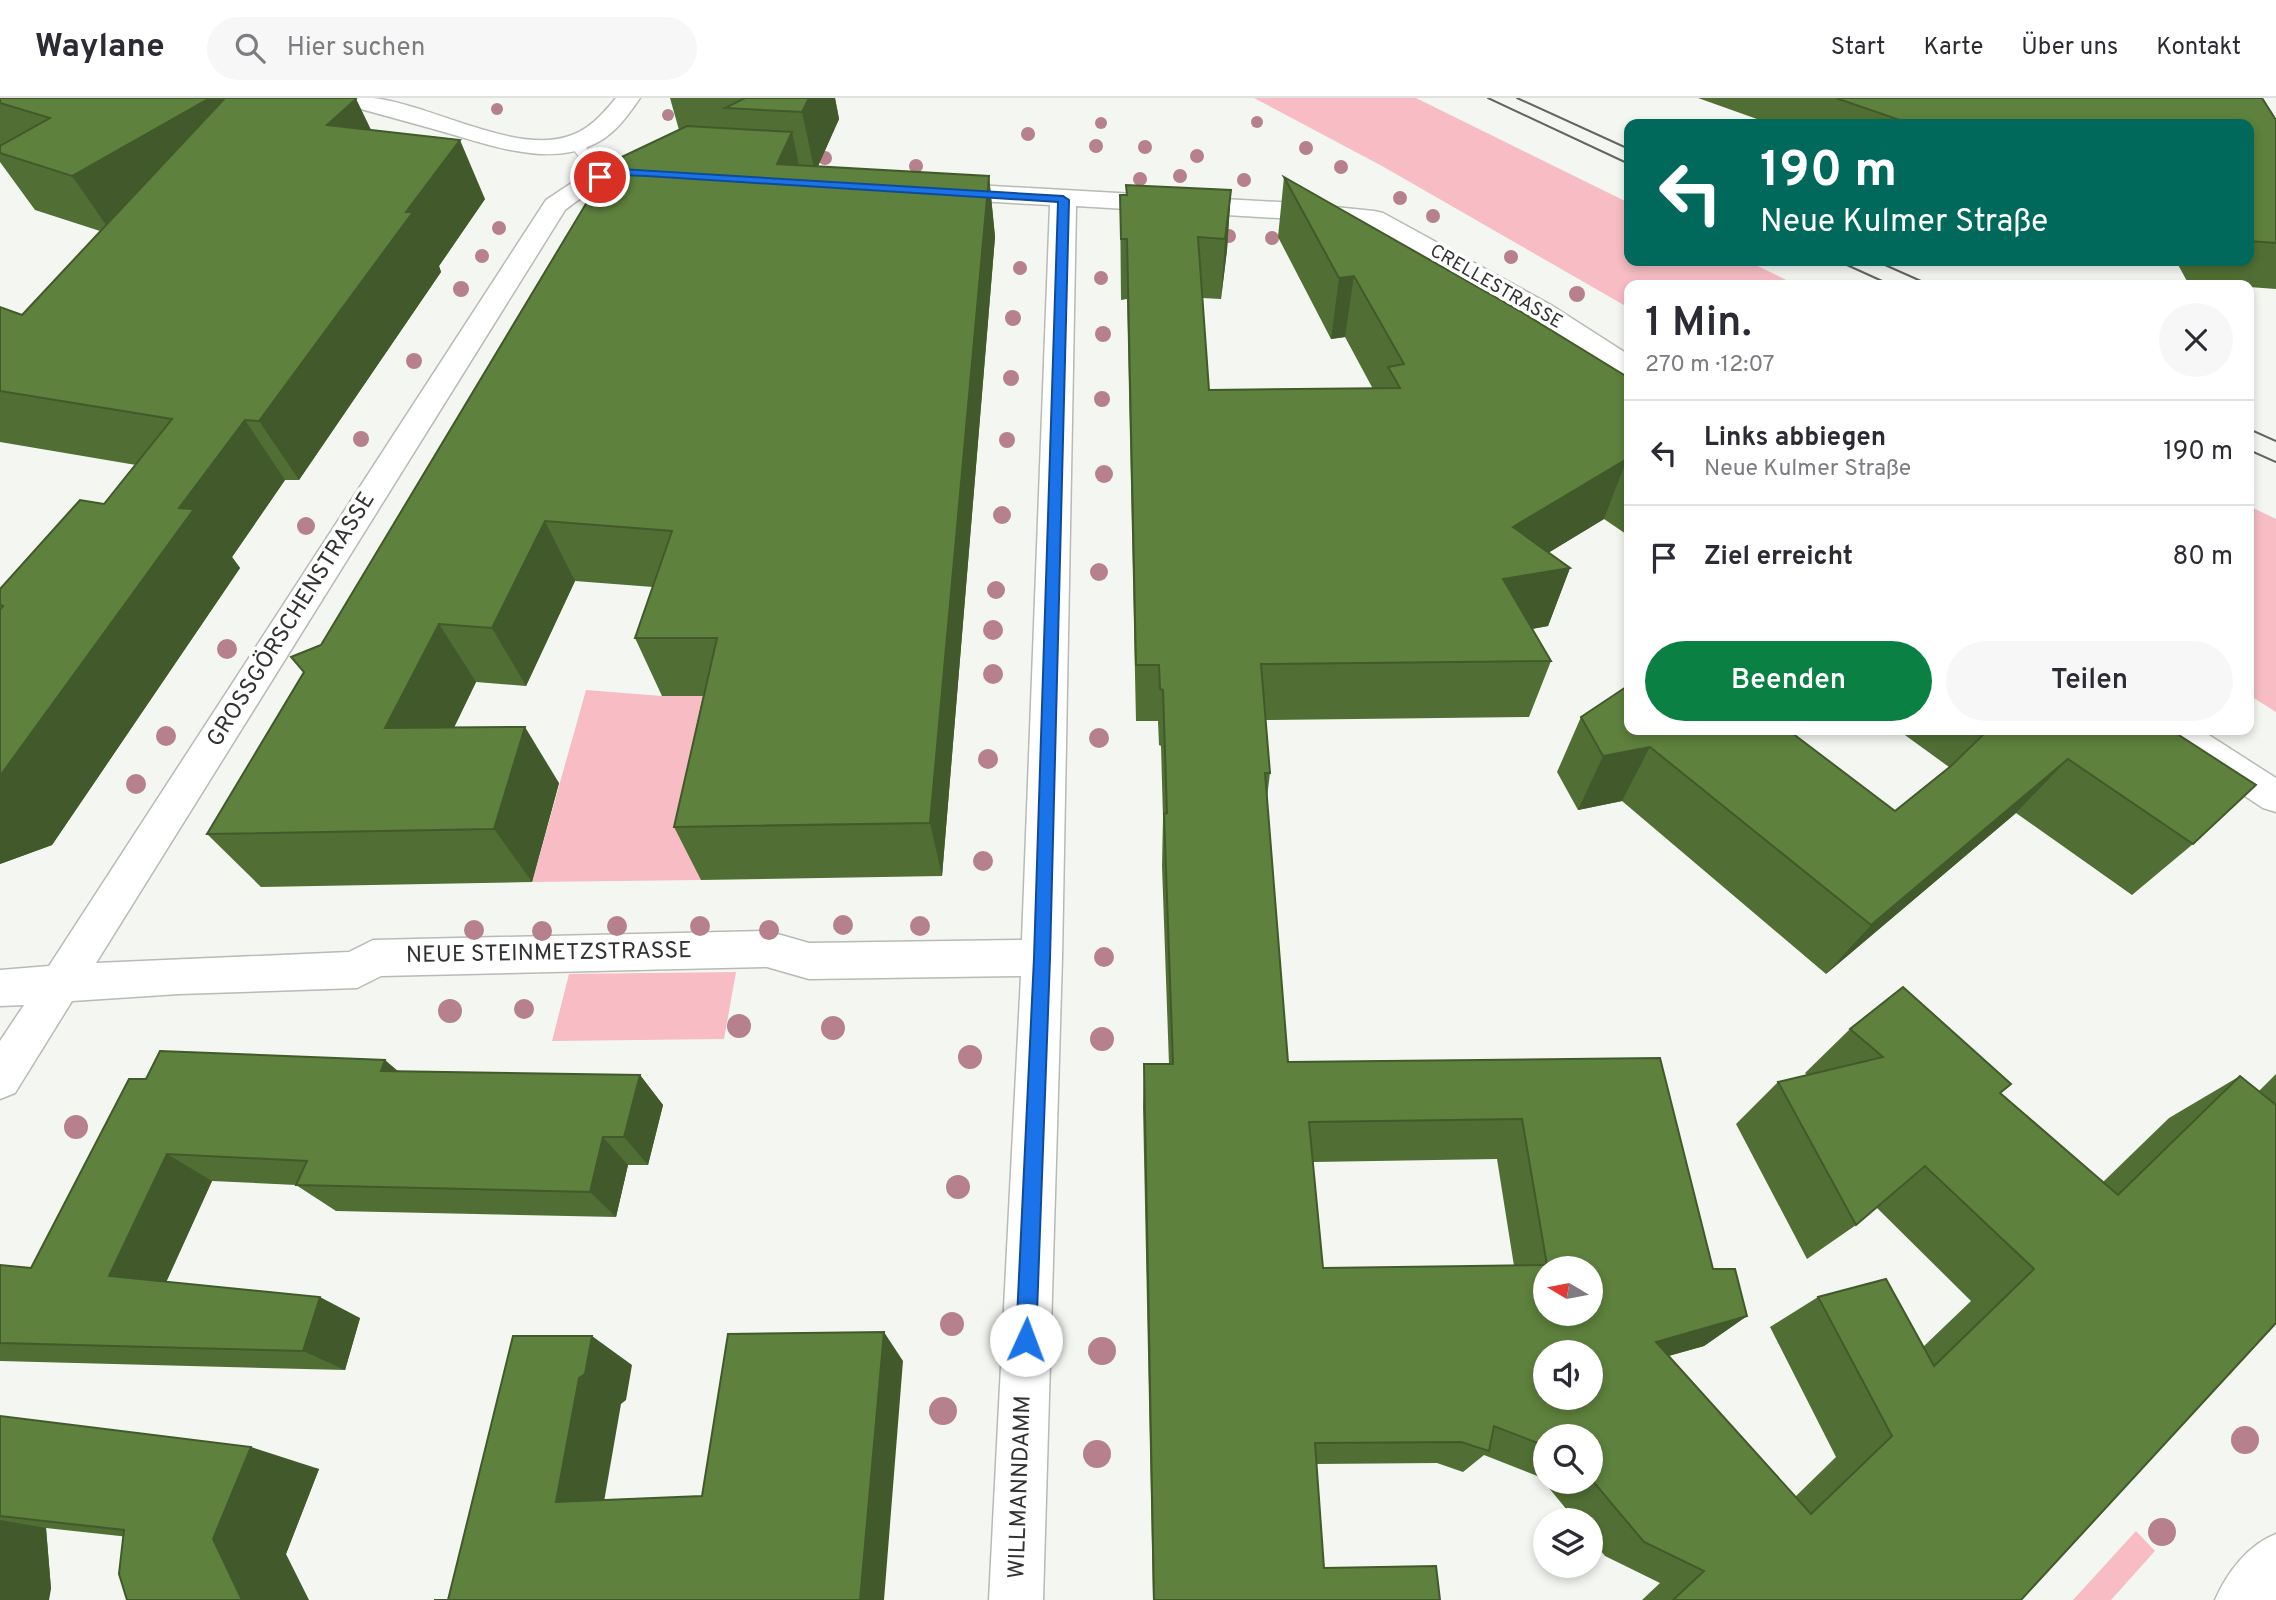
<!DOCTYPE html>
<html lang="de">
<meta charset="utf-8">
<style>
body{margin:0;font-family:Overpass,sans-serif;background:#f7f7f7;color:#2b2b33;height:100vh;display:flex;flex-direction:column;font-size:26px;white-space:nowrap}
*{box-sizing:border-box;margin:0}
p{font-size:23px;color:#7c7c81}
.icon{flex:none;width:38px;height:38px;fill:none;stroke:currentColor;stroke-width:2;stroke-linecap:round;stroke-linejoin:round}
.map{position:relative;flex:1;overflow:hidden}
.side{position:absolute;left:1624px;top:182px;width:630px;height:455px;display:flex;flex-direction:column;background:#fff;border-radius:14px;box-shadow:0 4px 10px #0003}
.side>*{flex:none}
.top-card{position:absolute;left:1624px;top:21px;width:630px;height:147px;border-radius:14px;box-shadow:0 4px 10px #0003;background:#00695c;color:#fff;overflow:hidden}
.needle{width:46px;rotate:280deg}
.tools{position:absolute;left:1533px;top:1158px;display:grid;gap:14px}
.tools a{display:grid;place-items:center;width:70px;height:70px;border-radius:50%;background:#fff;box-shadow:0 4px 10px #0003;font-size:35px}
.pin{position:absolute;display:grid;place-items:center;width:60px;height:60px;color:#fff;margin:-30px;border:4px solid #fff;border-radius:50%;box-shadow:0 2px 7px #0007}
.me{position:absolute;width:77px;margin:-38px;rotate:2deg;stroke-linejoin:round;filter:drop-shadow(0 0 5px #0008)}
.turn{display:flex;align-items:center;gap:24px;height:147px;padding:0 21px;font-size:32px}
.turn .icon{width:91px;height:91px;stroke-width:2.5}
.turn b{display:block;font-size:49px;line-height:60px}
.round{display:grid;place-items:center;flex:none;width:74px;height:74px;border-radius:37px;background:#f7f7f7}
.overview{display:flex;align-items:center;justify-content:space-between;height:119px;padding:0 21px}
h1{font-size:42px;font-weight:600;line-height:52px}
.button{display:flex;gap:14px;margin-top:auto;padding:14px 21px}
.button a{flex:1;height:80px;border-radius:42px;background:#0b8043;color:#fff;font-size:28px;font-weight:600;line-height:80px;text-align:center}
.button a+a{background:#f7f7f7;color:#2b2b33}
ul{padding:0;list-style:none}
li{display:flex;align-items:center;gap:21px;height:105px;padding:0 21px;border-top:2px solid #e1e1e2}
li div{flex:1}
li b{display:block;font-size:26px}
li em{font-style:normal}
header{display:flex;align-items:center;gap:42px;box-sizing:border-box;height:98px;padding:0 35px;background:#fff;border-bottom:2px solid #e1e1e2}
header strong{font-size:33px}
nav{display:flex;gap:38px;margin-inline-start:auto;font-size:24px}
.search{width:490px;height:63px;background:#f7f7f7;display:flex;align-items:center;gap:18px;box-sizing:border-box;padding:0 24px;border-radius:38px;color:#7c7c81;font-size:26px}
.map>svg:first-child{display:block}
.green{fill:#f7bcc4}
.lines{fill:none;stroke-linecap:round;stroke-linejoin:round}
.lane-casing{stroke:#b7bab5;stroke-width:2}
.street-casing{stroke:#b7bab5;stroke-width:3}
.lane{fill:#fff;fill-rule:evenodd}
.street{fill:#fff;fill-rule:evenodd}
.tram{stroke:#636562;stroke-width:2}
.tree{fill:#b6818c}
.wall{fill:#516f34;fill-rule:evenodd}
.shaded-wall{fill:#425a2b}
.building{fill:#5e813d;stroke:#425a2b;stroke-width:2;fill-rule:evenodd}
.route{fill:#1a73e8;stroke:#114b97;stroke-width:2}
.labels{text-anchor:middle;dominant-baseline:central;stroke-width:7;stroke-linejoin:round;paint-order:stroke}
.far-street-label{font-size:19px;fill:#313331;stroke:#fff}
.street-label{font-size:23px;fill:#313331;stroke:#fff}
</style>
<header>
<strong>Waylane</strong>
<div class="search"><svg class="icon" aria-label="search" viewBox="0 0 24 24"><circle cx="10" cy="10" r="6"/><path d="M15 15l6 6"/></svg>Hier suchen</div>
<nav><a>Start</a><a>Karte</a><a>Über uns</a><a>Kontakt</a></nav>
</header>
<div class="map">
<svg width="2276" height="1502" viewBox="0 0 2276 1502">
<rect width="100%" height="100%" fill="#f4f7f1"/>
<g class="green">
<polygon points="1254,0 1416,0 1629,105 1629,163 1747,163 1797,187 1629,187 1629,210 1382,68"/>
<polygon points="2249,408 2276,421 2276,614 2249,597"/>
<polygon points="586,592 662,598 738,598 701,782 532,784"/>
<polygon points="736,874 724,941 552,943 569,876"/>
<polygon points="2136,1433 2155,1453 2111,1502 2073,1502"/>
</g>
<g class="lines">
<g class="lane-casing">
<polygon id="lane" points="576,41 581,42 605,76 607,79 605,82 595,82 569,45"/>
</g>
<g class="street-casing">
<g id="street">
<path d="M335,0C348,0 361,0 373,0C429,6 512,55 566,39C588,33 602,17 616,0H640C629,16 617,33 600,43C550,72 488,46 437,32C405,23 372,14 339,5Z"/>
<path d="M627,68L665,71L669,76L665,81C654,84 643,83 631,83C604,84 585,96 565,112L96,865L349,854L373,842L767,833L809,845L1022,842L1050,107L940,101L931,98L927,93L931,88L940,85L1295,105L1374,113L1383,115L1551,207L1629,257V279L1619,276L1531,219L1368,128L1295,121L1076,108L1062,860L1043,1502H989L1021,878L809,881L767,869L381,878L357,890L179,896L72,903L15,995L0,1001V943L24,907L0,908V872L49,868L546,102L582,78Z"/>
<polygon points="2155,632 2201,632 2276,680 2276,714 2263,710 2160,642"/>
<path d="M2276,1436V1502H2215C2227,1474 2248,1447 2276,1436Z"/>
</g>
</g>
<use href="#lane" class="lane"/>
<use href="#street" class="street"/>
<g class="tram">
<polyline points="1488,0 1629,66"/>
<polyline points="1517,0 1629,51"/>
<polyline points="1838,163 1891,187"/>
<polyline points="1876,163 1930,187"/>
<polyline points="2249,331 2276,343"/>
<polyline points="2249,352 2276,364"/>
</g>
</g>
<g class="tree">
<circle cx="497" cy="11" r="6"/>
<circle cx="668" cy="17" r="6"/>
<circle cx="1257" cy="24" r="6"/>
<circle cx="1101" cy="25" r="6"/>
<circle cx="1028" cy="36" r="7"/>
<circle cx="1096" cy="48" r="7"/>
<circle cx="1145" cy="49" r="7"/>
<circle cx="1306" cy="50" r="7"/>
<circle cx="1197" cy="58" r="7"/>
<circle cx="825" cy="60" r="7"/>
<circle cx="916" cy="68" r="7"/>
<circle cx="1341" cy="69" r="7"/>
<circle cx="1180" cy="78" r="7"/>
<circle cx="1140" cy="81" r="7"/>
<circle cx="1244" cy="82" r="7"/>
<circle cx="1400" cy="100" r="7"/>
<circle cx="1433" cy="118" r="7"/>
<circle cx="499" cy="130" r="7"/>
<circle cx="1229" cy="138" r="7"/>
<circle cx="1272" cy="140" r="7"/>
<circle cx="482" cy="158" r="7"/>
<circle cx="1511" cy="159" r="7"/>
<circle cx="1020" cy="170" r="7"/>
<circle cx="1101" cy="180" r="7"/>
<circle cx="461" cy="191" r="8"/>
<circle cx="1577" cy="196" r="8"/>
<circle cx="1013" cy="220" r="8"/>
<circle cx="1103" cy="236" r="8"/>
<circle cx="414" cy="263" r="8"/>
<circle cx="1011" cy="280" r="8"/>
<circle cx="1102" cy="301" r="8"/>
<circle cx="361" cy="341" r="8"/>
<circle cx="1007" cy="342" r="8"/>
<circle cx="1104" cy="376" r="9"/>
<circle cx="1002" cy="417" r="9"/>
<circle cx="306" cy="428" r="9"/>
<circle cx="1099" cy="474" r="9"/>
<circle cx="996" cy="492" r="9"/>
<circle cx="993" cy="532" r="10"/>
<circle cx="227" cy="551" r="10"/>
<circle cx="993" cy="576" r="10"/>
<circle cx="166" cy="638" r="10"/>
<circle cx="1099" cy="640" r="10"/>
<circle cx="988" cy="661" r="10"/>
<circle cx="136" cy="686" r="10"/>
<circle cx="983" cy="763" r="10"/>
<circle cx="843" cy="827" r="10"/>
<circle cx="617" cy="828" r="10"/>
<circle cx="700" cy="828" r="10"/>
<circle cx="920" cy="828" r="10"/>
<circle cx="474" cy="832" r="10"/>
<circle cx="769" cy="832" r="10"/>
<circle cx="542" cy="833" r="10"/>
<circle cx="1104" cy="859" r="10"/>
<circle cx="524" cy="911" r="10"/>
<circle cx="450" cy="913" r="12"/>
<circle cx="739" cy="928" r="12"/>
<circle cx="833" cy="930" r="12"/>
<circle cx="1102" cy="941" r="12"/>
<circle cx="970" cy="959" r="12"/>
<circle cx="76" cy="1029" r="12"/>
<circle cx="958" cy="1089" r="12"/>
<circle cx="952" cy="1226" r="12"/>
<circle cx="1102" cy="1253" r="14"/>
<circle cx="943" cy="1313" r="14"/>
<circle cx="2245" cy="1342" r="14"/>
<circle cx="1097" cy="1356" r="14"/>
<circle cx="2162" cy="1434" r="14"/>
</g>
<g class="wall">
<polygon points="0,0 356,1 371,32 485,101 439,168 441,174 299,382 285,382 232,459 240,470 52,747 0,766 0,491 104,406 136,367 0,344 0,209 22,217 100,133 35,112 0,64"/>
<polygon points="670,0 835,0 839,21 818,68 989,78 995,139 942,778 701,782 674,729 703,598 662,598 635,540 653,489 575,483 526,588 476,584 454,629 559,685 532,784 261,789 207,736 321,547 679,32"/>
<polygon points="1698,0 2262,0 2276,22 2276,191 2249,189 2249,187 2219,187 2188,185 2176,163 2249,163 2249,26 1771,26"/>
<path d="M1284,79L1629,280V438L1604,421L1548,455L1570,470L1548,528L1532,531L1551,563L1529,619L1266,622L1270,675L1267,700L1288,964L1660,960L1713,1171L1747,1218L1704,1248L1668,1258L1795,1399L1836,1359L1770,1229L1818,1199L1923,1249L1971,1203L1876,1109L1856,1127L1807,1161L1736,1026L1778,984L1807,977L1805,975L1850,931L2000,995L2103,1084L2169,1020L2240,978L2259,993L2276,976V1225L2021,1502H1642L1660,1485L1605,1458L1591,1441V1423H1576L1540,1379L1484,1357L1463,1374L1437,1365L1316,1366L1324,1470L1440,1502H1153L1143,1009L1144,966H1169L1162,768L1163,720L1161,648L1159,647L1158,623H1136L1127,201L1121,202L1120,97L1231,92L1227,152L1221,201L1202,200L1209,292L1373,291L1345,239L1331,241L1278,139ZM1497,1061L1514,1168L1323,1170L1313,1064ZM1545,1339H1591V1384H1545Z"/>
<polygon points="1581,619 1895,713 1949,669 1898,632 2171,632 2193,746 2132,797 2016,715 1826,876 1622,703 1578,712 1557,674"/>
<polygon points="398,973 640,977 663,1007 648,1067 628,1067 616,1119 336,1113 296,1087 212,1083 166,1184 360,1220 345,1272 0,1263 0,1167 31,1170 146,981"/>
<polygon points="0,1318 319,1371 286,1456 46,1430 51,1491 0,1502"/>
</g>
<g class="shaded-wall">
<polygon points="210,0 251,0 113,137 72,78"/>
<polygon points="809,0 835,0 839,21 815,75 802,14"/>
<polygon points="356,1 384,59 327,27"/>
<polygon points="792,34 805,95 777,66"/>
<polygon points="460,42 485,101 439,168 441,174 299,382 259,323 406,114"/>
<polygon points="989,78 995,139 942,778 930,725"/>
<polygon points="1231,92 1227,152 1221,201 1225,141"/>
<polygon points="1354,178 1345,239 1331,241 1339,180"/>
<polygon points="245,322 285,382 232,459 240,470 52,747 0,766 0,678 179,410"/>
<polygon points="1627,361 1604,421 1505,481 1570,470 1548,528 1485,539 1513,429"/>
<polygon points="545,423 575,483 526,588 492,530"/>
<polygon points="439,526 476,584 427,686 385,630"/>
<polygon points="525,629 559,685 532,784 494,731"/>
<polygon points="1650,649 1622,703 1578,712 1603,658"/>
<polygon points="2068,661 2016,715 1826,876 1871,827"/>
<polygon points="385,962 419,991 381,973"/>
<polygon points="640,977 663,1007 648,1067 624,1039"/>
<polygon points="603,1039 628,1067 616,1119 590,1094"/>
<polygon points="167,1056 212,1083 159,1200 109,1178"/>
<polygon points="320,1199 360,1220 345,1272 303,1253"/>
<polygon points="1747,1218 1704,1248 1619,1272 1656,1244"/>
<polygon points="884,1234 903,1263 884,1502 860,1502"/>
<polygon points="592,1238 632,1267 626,1302 621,1306 601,1421 556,1404 579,1280"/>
<polygon points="251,1349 319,1371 286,1456 309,1502 242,1502 213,1441"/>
<polygon points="0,1422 46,1430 51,1491 49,1502 0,1502"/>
</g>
<g class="building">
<polygon points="0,0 210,0 72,78 0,55 0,48 50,20 0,5"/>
<polygon points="225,0 354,0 356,1 327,27 460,42 406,114 413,114 259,323 245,322 179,410 194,411 0,678 0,512 3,508 0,507 0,491 80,402 104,406 172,321 0,293 0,209 22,217"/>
<polygon points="745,0 809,0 802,14 725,10"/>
<polygon points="1836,0 2262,0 2276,22 2276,145 2249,143 2249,26 1911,26"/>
<polygon points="687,28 792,34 777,66 989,78 930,725 674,729 717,540 635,540 672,433 545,423 492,530 439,526 385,630 525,629 494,731 207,736 304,574 291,559 321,547 611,64"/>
<path d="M1284,79L1518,212L1629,280V362L1627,361L1513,429L1570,470L1503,481L1551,563L1261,566L1270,675H1265L1288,964L1660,960L1713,1171H1735L1747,1218L1656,1244L1811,1416L1892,1338L1818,1199L1886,1181L1934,1268L2034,1171L1925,1068L1856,1127L1778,984L1883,959L1850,931L1903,889L2011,986L2000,995L2118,1097L2240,978L2276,1007V1225L2021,1502H1673L1704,1473L1644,1444L1591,1381V1339H1545V1348L1494,1328L1489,1353L1461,1344L1315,1345L1324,1470L1436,1468L1440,1502H1154L1144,966H1173L1164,716L1167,715L1163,592L1160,591L1159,567H1136L1127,141H1121L1120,97H1127L1126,87L1231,92L1225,141L1198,139L1209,292L1400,290L1388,269L1404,266L1354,178L1339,180ZM1522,1021L1547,1167L1323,1170L1309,1024ZM1545,1171H1591V1216H1545ZM1545,1255H1591V1300H1545Z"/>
<polygon points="1629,587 1629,632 1788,632 1895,713 1951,668 1988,632 2171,632 2256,687 2193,746 2068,661 1871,827 1650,649 1603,658 1581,619"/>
<polygon points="160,953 385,962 381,973 640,977 624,1039 603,1039 590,1094 296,1087 307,1063 167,1056 109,1178 320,1199 303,1253 0,1245 0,1167 31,1170 129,981 146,981"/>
<polygon points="884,1234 860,1502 434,1502 448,1502 513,1238 592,1238 585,1276 579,1280 556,1404 702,1398 728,1236"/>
<polygon points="0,1318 251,1349 213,1441 242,1502 127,1502 119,1476 124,1432 0,1418"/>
</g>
<polygon class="route" points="620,71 1063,98 1069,102 1050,860 1036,1242 1033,1250 1026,1252 1019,1250 1016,1242 1034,860 1058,104 647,78 620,77 600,82 595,79"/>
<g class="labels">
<g class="far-street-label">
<text transform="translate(1496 189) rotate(30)">CRELLESTRASSE</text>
</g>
<g class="street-label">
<text transform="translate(292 522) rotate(-58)">GROSSGÖRSCHENSTRASSE</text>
<text transform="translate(549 856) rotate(-1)">NEUE STEINMETZSTRASSE</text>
<text transform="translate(1021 1389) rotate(-88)">WILLMANNDAMM</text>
</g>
</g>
</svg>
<div class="tools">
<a><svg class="needle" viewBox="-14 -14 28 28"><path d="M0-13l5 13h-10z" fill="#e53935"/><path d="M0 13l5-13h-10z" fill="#7c7c81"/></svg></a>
<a><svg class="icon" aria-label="sound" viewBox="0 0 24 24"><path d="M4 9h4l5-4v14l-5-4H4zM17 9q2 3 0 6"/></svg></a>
<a><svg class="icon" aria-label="search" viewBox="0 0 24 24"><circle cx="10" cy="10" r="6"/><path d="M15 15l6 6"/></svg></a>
<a><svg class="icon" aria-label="layers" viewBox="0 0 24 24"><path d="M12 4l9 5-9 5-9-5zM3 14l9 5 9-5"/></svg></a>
</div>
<div class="pin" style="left:600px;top:79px;background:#d93025"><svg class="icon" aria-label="arrive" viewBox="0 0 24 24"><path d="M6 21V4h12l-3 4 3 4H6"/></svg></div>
<svg class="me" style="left:1026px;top:1242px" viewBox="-20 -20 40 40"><circle r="19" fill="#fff"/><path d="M0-13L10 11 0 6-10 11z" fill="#1a73e8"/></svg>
<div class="top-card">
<div class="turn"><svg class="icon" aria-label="left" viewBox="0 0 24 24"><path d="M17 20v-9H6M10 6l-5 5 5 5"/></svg><div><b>190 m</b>Neue Kulmer Straße</div></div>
</div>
<section class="side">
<div class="overview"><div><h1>1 Min.</h1><p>270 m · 12:07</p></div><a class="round"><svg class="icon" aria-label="close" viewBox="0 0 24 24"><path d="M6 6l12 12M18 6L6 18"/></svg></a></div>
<ul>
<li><svg class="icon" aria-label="left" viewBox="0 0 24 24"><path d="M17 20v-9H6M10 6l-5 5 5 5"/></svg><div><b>Links abbiegen</b><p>Neue Kulmer Straße</p></div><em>190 m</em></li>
<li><svg class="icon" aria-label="arrive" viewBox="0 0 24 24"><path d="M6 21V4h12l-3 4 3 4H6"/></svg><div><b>Ziel erreicht</b></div><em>80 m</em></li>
</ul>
<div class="button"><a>Beenden</a><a>Teilen</a></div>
</section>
</div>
